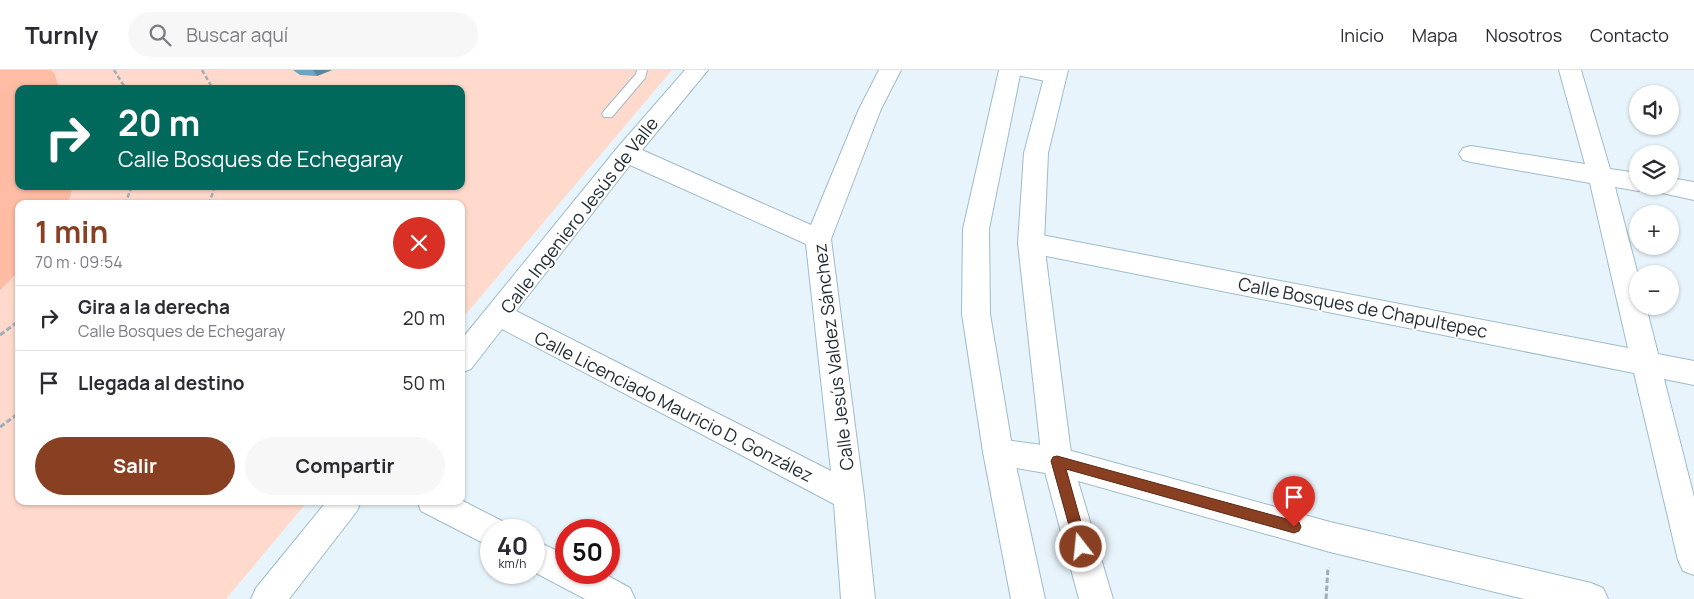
<!DOCTYPE html>
<html lang="es">
<meta charset="utf-8">
<style>
body{margin:0;font-family:Manrope,sans-serif;background:#f7f7f7;color:#2b2b33;height:100vh;display:flex;flex-direction:column;font-size:19px;white-space:nowrap}
*{box-sizing:border-box;margin:0}
p{font-size:16px;color:#7c7c81}
.icon{flex:none;width:28px;height:28px;fill:none;stroke:currentColor;stroke-width:2;stroke-linecap:round;stroke-linejoin:round}
.map{position:relative;flex:1;overflow:hidden}
.sheet{position:absolute;left:15px;top:130px;width:450px;height:305px;display:flex;flex-direction:column;background:#fff;border-radius:10px;box-shadow:0 1px 4px #0004}
.sheet>*{flex:none}
.guide{position:absolute;left:15px;top:15px;width:450px;height:105px;border-radius:10px;box-shadow:0 1px 4px #0004;background:#00695c;color:#fff;overflow:hidden}
.tools{position:absolute;left:1629px;top:15px;display:grid;gap:10px}
.tools a{display:grid;place-items:center;width:50px;height:50px;border-radius:50%;background:#fff;box-shadow:0 1px 4px #0004;font-size:25px}
.speed{position:absolute;left:480px;top:449px;display:flex;gap:10px;font-size:25px;font-weight:700;text-align:center}
.speed>*{display:grid;place-content:center;width:65px;height:65px;border-radius:50%;background:#fff;box-shadow:0 1px 4px #0004;line-height:1}
.speed small{font-size:12px;font-weight:400}
.speed .limit{border:8px solid #d22;background:#fff;color:#111}
.pin{position:absolute;display:grid;place-items:center;width:42px;height:42px;color:#fff;margin:-51px -21px;border-radius:50% 50% 50% 0;rotate:-45deg;box-shadow:0 0 5px #0007}
.pin .icon{rotate:45deg}
.me{position:absolute;width:55px;margin:-28px;rotate:344deg;stroke-linejoin:round;filter:drop-shadow(0 0 4px #0008)}
.turn{display:flex;align-items:center;gap:18px;height:105px;padding:0 20px;font-size:22px}
.turn .icon{width:65px;height:65px;stroke-width:2.5}
.turn b{display:block;font-size:35px;line-height:42px}
.round{display:grid;place-items:center;flex:none;width:52px;height:52px;border-radius:26px;background:#f7f7f7}
.summary{display:flex;align-items:center;justify-content:space-between;height:85px;padding:0 20px}
h1{font-size:30px;font-weight:700;line-height:38px;color:#883f22}
.primary-button{display:flex;gap:10px;margin-top:auto;padding:10px 20px}
.primary-button a{flex:1;height:58px;border-radius:30px;background:#883f22;color:#fff;font-size:20px;font-weight:700;line-height:58px;text-align:center}
.primary-button a+a{background:#f7f7f7;color:#2b2b33}
ul{padding:0;list-style:none}
li{display:flex;align-items:center;gap:15px;height:65px;padding:0 20px;border-top:1px solid #e1e1e2}
li div{flex:1}
li b{display:block;font-size:19px}
li em{font-style:normal}
header{display:flex;align-items:center;gap:30px;box-sizing:border-box;height:70px;padding:0 25px;background:#fff;border-bottom:1px solid #e1e1e2}
header strong{font-size:24px}
nav{display:flex;gap:28px;margin-inline-start:auto;font-size:18px}
.search{width:350px;height:45px;background:#f7f7f7;display:flex;align-items:center;gap:12px;box-sizing:border-box;padding:0 18px;border-radius:28px;color:#7c7c81;font-size:19px}
.map>svg:first-child{display:block}
.green{fill:#ffd9cb;fill-rule:evenodd}
.water{fill:#febca4}
.lines{fill:none;stroke-linecap:round;stroke-linejoin:round}
.service-casing{stroke:#9ebbcc;stroke-width:2}
.minor-casing{stroke:#9ebbcc;stroke-width:2}
.secondary-casing{stroke:#9ebbcc;stroke-width:2}
.path-far1{stroke:#a2aeb5;stroke-width:2.5;stroke-dasharray:4.5 2.5;stroke-linecap:butt}
.path{stroke:#a2aeb5;stroke-width:3;stroke-dasharray:5.5 2.5;stroke-linecap:butt}
.service{fill:#fff;fill-rule:evenodd}
.minor{fill:#fff;fill-rule:evenodd}
.secondary{fill:#fff;fill-rule:evenodd}
.wall{fill:#6ca4c3}
.shaded-wall{fill:#58869f}
.route{fill:#883f22;stroke:#582916}
.labels{text-anchor:middle;dominant-baseline:central;stroke-width:4;stroke-linejoin:round;paint-order:stroke}
.street-label{font-size:18px;fill:#1f2a31;stroke:#fff}
</style>
<header>
<strong>Turnly</strong>
<div class="search"><svg class="icon" aria-label="search" viewBox="0 0 24 24"><circle cx="10" cy="10" r="6"/><path d="M15 15l6 6"/></svg>Buscar aquí</div>
<nav><a>Inicio</a><a>Mapa</a><a>Nosotros</a><a>Contacto</a></nav>
</header>
<div class="map">
<svg width="1694" height="529" viewBox="0 0 1694 529">
<rect width="100%" height="100%" fill="#e8f4fb"/>
<path class="green" d="M0,0H672L461,250V134H19V431H308L226,529H0ZM19,19H461V116H19Z"/>
<polygon class="water" points="0,0 51,0 54,3 60,19 19,19 19,116 73,116 68,134 19,134 19,201 0,220"/>
<g class="lines">
<g class="service-casing">
<polygon id="service" points="637,0 647,0 645,8 612,47 604,47 602,44 604,41 636,4"/>
</g>
<g class="minor-casing">
<g id="minor">
<path d="M685,0H708L642,80L811,155L859,39L879,0H901L881,39L831,169L864,426L875,529H841L834,434L502,259L471,299L461,303V270L618,77ZM630,95L806,174L831,401L516,241Z"/>
<polygon points="1014,0 1060,0 1063,1 1066,6 1063,11 1055,13 1017,5"/>
<polygon points="1559,0 1581,0 1610,99 1638,103 1638,116 1648,116 1638,121 1615,117 1638,205 1638,236 1646,236 1658,284 1694,291 1694,315 1664,309 1694,427 1694,505 1683,501 1678,490 1634,303 1031,183 1022,180 1018,173 1022,166 1031,163 1628,278 1590,113 1471,92 1463,90 1459,84 1463,78 1471,76 1585,94"/>
<polygon points="1670,108 1694,112 1694,130 1657,122 1654,116 1670,116"/>
<polygon points="998,369 1057,377 1330,452 1591,513 1603,518 1608,529 1524,529 1330,482 1057,405 998,395 987,391 983,382 987,373"/>
<polygon points="461,430 502,451 506,460 491,460 491,477 421,441 417,431"/>
<polygon points="327,431 361,431 357,441 289,529 251,529 256,518"/>
<polygon points="534,470 566,485 566,502 601,502 630,518 635,529 585,529 534,502"/>
</g>
</g>
<g class="secondary-casing">
<g id="secondary">
<polygon points="999,0 1021,0 989,159 990,244 1013,382 1045,529 1011,529 983,382 962,244 963,159"/>
<polygon points="1046,0 1068,0 1048,83 1044,173 1072,391 1113,529 1079,529 1042,391 1018,173 1024,83"/>
</g>
</g>
<g class="path-far1">
<polyline points="114,0 126,19"/>
<polyline points="202,0 213,19"/>
<polyline points="125,134 132,116"/>
<polyline points="209,134 215,116"/>
</g>
<g class="path">
<polyline points="0,265 19,251"/>
<polyline points="0,357 19,343"/>
<polyline points="1326,529 1328,497"/>
</g>
<use href="#service" class="service"/>
<use href="#minor" class="minor"/>
<use href="#secondary" class="secondary"/>
</g>
<polygon class="wall" points="293,0 332,0 317,6 300,5"/>
<polygon class="shaded-wall" points="313,0 332,0 317,6"/>
<polygon class="route" points="1057,386 1294,451 1299,452 1301,457 1299,461 1294,463 1066,399 1088,477 1086,482 1081,484 1077,482 1075,477 1051,391 1053,387"/>
<g class="labels">
<g class="street-label">
<text transform="translate(579 145) rotate(-52)">Calle Ingeniero Jesús de Valle</text>
<text transform="translate(1363 237) rotate(11)">Calle Bosques de Chapultepec</text>
<text transform="translate(833 287) rotate(-97)">Calle Jesús Valdez Sánchez</text>
<text transform="translate(674 336) rotate(27)">Calle Licenciado Mauricio D. González</text>
</g>
</g>
</svg>
<div class="tools">
<a><svg class="icon" aria-label="sound" viewBox="0 0 24 24"><path d="M4 9h4l5-4v14l-5-4H4zM17 9q2 3 0 6"/></svg></a>
<a><svg class="icon" aria-label="layers" viewBox="0 0 24 24"><path d="M12 4l9 5-9 5-9-5zM3 14l9 5 9-5"/></svg></a>
<a>+</a>
<a>−</a>
</div>
<div class="speed"><div>40<small>km/h</small></div><div class="limit">50</div></div>
<div class="pin" style="left:1294px;top:457px;background:#d93025"><svg class="icon" aria-label="arrive" viewBox="0 0 24 24"><path d="M6 21V4h12l-3 4 3 4H6"/></svg></div>
<svg class="me" style="left:1081px;top:477px" viewBox="-20 -20 40 40"><circle r="17" fill="#883f22" stroke="#fff" stroke-width="3"/><path d="M0-11L8 9 0 5-8 9z" fill="#fff"/></svg>
<div class="guide">
<div class="turn"><svg class="icon" aria-label="right" viewBox="0 0 24 24"><path d="M7 20v-9h11M14 6l5 5-5 5"/></svg><div><b>20 m</b>Calle Bosques de Echegaray</div></div>
</div>
<section class="sheet">
<div class="summary"><div><h1>1 min</h1><p>70 m · 09:54</p></div><a class="round" style="background:#d93025;color:#fff"><svg class="icon" aria-label="close" viewBox="0 0 24 24"><path d="M6 6l12 12M18 6L6 18"/></svg></a></div>
<ul>
<li><svg class="icon" aria-label="right" viewBox="0 0 24 24"><path d="M7 20v-9h11M14 6l5 5-5 5"/></svg><div><b>Gira a la derecha</b><p>Calle Bosques de Echegaray</p></div><em>20 m</em></li>
<li><svg class="icon" aria-label="arrive" viewBox="0 0 24 24"><path d="M6 21V4h12l-3 4 3 4H6"/></svg><div><b>Llegada al destino</b></div><em>50 m</em></li>
</ul>
<div class="primary-button"><a>Salir</a><a>Compartir</a></div>
</section>
</div>
